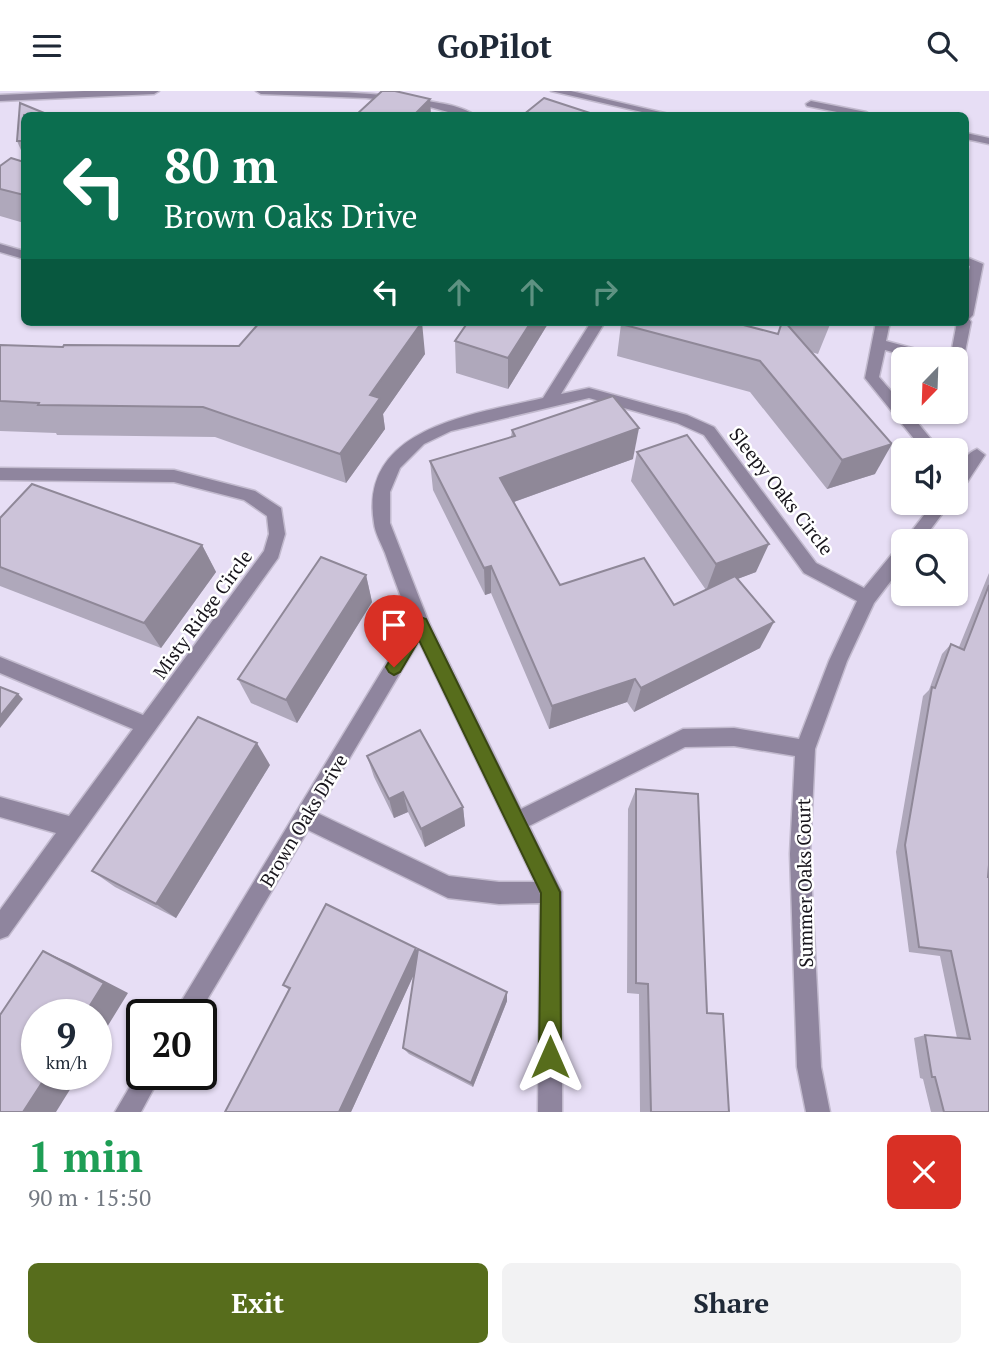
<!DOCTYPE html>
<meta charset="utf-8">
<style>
body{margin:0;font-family:"PT Serif",serif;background:#f2f2f3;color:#1f2937;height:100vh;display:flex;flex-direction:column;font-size:26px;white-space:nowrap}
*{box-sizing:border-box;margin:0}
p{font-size:23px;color:#747a83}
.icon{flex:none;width:38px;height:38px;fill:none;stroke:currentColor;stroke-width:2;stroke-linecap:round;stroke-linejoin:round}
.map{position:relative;height:1021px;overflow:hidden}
.drawer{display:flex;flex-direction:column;background:#fff;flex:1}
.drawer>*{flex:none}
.guide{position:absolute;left:21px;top:21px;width:948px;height:214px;border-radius:10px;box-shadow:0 2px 5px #0004;background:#0b6e4f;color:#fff;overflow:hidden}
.needle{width:46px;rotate:203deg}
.tools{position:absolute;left:891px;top:256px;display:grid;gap:14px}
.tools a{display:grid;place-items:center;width:77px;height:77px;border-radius:10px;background:#fff;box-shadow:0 2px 5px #0004;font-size:35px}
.speed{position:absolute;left:21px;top:908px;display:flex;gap:14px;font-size:35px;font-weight:700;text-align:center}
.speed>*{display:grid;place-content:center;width:91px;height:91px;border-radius:50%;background:#fff;box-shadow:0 2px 5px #0004;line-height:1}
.speed small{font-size:18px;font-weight:400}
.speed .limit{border:4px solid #111;border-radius:10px;background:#fff;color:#111}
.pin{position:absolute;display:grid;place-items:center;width:60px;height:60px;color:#fff;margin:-72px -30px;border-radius:50% 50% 50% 0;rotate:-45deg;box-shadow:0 0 7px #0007}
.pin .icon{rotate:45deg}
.me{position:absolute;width:77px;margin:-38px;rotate:0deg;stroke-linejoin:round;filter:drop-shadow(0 0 5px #0008)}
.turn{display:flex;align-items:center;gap:24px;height:147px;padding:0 28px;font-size:32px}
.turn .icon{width:91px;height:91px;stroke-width:2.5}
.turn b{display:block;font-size:49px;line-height:60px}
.lanes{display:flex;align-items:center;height:66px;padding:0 28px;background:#0003;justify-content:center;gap:35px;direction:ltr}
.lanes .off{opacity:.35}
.round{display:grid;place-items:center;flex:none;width:74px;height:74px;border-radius:10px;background:#f2f2f3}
.overview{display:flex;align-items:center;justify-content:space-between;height:119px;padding:0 28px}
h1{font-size:42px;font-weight:700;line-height:52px;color:#1e9e55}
.button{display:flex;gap:14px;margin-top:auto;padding:14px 28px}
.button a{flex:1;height:80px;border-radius:10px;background:#576d1c;color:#fff;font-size:28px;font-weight:700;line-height:80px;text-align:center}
.button a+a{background:#f2f2f3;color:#1f2937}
header{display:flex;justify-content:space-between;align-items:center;height:91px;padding:0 28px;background:#fff;font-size:32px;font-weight:700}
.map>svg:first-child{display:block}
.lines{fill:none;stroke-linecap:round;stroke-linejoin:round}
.minor-casing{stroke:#c2bace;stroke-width:3}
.minor{fill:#8f859e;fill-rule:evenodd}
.wall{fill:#afa8bb}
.shaded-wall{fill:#8f8898}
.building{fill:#ccc3d9;stroke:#8f8898;stroke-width:2}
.route{fill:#576d1c;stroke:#394712;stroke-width:2}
.labels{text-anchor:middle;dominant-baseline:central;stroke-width:5;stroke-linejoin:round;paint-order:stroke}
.street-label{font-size:19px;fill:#17141b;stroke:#fff}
</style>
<header><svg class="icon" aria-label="menu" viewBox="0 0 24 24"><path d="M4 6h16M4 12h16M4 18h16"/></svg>GoPilot<svg class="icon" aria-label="search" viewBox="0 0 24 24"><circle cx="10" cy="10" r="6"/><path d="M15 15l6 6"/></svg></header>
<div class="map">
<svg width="989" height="1021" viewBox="0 0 989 1021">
<rect width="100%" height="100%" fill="#e7def5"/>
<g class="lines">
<g class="minor-casing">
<g id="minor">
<polygon points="84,0 159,0 154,3 0,10 0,4"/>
<path d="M256,0C318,0 378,0 439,12C451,14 465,17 474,24H459L419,13L366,7L261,3Z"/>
<polygon points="551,0 571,0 673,24 655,24"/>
<polygon points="811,10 866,21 871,24 852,24 807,15 806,13"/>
<polygon points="966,42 989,47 989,53 966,48"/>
<polygon points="0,153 24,160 24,168 0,161"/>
<polygon points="966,166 983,173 973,224 969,228 971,231 963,271 956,276 956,268 950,268 957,231 966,231 966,193 970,175 966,174"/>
<path d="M591,231H605L561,303L589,297L687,324L714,336L816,472L864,497L897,457L903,455V474L874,512L847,570L815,658L810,763L821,976L830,1021H806L797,976L790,763L795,665L734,655L685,656L529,735L562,801V1021H538L540,812L499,813L448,807L308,739L198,924H173L411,532C402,509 393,485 385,462C381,452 375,442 374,432C358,335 477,323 543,307ZM589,307L677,332L704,344L804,482L857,510L829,570L799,648L734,637L683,638L521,718L429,532L390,432V401L400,377L424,353L451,340ZM419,550L535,791H499L449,785L317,722Z"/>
<polygon points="876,231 890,231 886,250 942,265 944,268 918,268 885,259 879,286 903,314 903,320 908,320 940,359 923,359 865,287"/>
<path d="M977,358L985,364L962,399L956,401C956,385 960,365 977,358Z"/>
<polygon points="0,377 174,379 255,400 281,417 285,443 278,467 8,845 0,848 0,819 56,742 0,726 0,706 69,725 133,638 0,582 0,566 143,624 264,460 269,443 267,425 244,409 174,391 0,389"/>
<polygon points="934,411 951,411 922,450 904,450"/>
<polygon points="142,975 142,984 161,984 141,1021 115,1021"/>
</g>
</g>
<use href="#minor" class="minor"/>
</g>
<g class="wall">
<polygon points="24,24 24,66 17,50"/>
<polygon points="24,71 24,132 0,125 0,75"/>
<polygon points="549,231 508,298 456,282 455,250"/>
<polygon points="782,231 831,231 818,263 811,261 875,383 827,398 750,301 617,265 621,233 778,243"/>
<polygon points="0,254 63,256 425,263 383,323 385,338 346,392 215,346 57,344 56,342 0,340"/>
<polygon points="512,339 633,368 514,411 560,494 674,514 706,499 631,390 637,361 756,481 737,488 760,557 634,621 627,611 549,638 491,502 485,504 433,399 430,370 511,346"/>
<polygon points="0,427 202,454 216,481 161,557 0,495"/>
<polygon points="989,482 989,774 988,786 989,1021 931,1021 923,988 920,987 914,947 925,944 957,947 940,865 909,861 896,761 923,605 929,599 942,563 951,553 959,556"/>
<polygon points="366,484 372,511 297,632 251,612 238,588"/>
<polygon points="367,665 463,716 465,735 425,756 408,721 394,727 374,686"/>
<polygon points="270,674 176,827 115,796 92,780"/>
<polygon points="636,698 707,922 729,1021 640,1021 639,903 627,902 628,718"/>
<polygon points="418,861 507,910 473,996 409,963 403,957 415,881 351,1021 225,1021 289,899 283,894"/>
</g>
<g class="shaded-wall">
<polygon points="430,8 431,24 414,24"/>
<polygon points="422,231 425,263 383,323 385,338 346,392 340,363 370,304"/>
<polygon points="531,231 549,231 508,298 508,267"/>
<polygon points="639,337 633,368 500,416 500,387"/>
<polygon points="892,353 875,383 827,398 842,369"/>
<polygon points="769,453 756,481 706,500 716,473"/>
<polygon points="202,454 216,481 161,557 144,532"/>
<polygon points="491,475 491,502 485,504 484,477"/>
<polygon points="366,484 372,511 297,632 286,609"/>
<polygon points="774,531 760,557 634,621 641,597"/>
<polygon points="635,588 627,611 549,638 552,615"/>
<polygon points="18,603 23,608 0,637 0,625"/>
<polygon points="257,652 270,674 176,827 156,813"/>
<polygon points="403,701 408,721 394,727 389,708"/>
<polygon points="463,716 465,735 425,756 421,738"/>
<polygon points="416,857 421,868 351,1021 339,1021"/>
<polygon points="43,860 70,872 128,902 96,954 96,924 84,924"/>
<polygon points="507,901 507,910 473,996 471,992"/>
<polygon points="47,984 79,984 56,1021 23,1021"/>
</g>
<g class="building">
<polygon points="382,0 395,0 430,8 414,24 356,24"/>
<polygon points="544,7 596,24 523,24"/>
<polygon points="20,12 49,24 24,24 24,50 17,50"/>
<polygon points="11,67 24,71 24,104 0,98 0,75"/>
<polygon points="260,231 422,231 370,304 380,307 340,363 203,316 38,314 39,312 0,310 0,254 63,256 64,254 239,255"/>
<polygon points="468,231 531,231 508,267 455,250"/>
<polygon points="623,231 732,231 778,243 782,231 785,231 892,353 842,369 760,270 621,233"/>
<polygon points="613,305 639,337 500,387 560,494 644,467 674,514 735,485 774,531 641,597 635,588 552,615 491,475 484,477 430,370 515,345 512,339"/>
<polygon points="687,344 769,453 716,473 637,361"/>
<polygon points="32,393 202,454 144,532 0,476 0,427"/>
<polygon points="321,466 366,484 286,609 238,588"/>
<polygon points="989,494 989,774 988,786 989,786 989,1021 944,1021 935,986 932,986 925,944 970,948 951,860 919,856 905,754 932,596 935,597 951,553 964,559"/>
<polygon points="0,596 18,603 0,625"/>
<polygon points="198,626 257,652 156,813 92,780"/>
<polygon points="420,639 463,716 421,738 403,701 389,708 367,665"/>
<polygon points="636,698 698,703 707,922 723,923 729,1021 651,1021 648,893 636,892"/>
<polygon points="326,813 416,857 339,1021 225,1021 290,897 283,894"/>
<polygon points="418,858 507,901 471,992 403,957"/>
<polygon points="43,860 104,892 84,924 37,924 37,984 47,984 23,1021 0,1021 0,924"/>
</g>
<polygon class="route" points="420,526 426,528 560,801 561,966 558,973 550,977 543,973 539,966 541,802 419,549 400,581 394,584 389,581 386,576 414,528"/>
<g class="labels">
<g class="street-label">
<text transform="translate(782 400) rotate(52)">Sleepy Oaks Circle</text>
<text transform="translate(202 523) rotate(-54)">Misty Ridge Circle</text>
<text transform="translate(303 729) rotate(-59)">Brown Oaks Drive</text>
<text transform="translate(804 792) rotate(-91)">Summer Oaks Court</text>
</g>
</g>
</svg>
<div class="tools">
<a><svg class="needle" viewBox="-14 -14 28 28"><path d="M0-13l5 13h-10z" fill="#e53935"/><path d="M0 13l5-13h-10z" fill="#747a83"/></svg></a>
<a><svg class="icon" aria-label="sound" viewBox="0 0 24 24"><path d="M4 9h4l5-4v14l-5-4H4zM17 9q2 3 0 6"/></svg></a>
<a><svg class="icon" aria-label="search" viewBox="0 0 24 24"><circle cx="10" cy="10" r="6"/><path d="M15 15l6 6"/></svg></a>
</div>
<div class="speed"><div>9<small>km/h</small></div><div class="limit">20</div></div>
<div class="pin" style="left:394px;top:576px;background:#d93025"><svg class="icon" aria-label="arrive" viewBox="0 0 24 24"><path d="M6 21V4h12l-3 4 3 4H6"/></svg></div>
<svg class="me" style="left:550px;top:966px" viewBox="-20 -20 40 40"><path d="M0-17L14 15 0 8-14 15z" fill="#576d1c" stroke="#fff" stroke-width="4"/></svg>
<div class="guide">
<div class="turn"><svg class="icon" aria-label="left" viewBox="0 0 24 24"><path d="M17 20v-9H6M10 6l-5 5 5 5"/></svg><div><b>80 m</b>Brown Oaks Drive</div></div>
<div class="lanes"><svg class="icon" aria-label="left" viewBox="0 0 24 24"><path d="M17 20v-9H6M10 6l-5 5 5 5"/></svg><svg class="icon off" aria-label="ahead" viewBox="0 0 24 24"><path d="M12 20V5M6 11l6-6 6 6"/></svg><svg class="icon off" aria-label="ahead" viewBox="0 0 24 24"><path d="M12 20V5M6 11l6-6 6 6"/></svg><svg class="icon off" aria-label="right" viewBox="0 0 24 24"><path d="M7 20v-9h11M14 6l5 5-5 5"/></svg></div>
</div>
</div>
<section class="drawer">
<div class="overview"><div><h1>1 min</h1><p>90 m · 15:50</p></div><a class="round" style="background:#d93025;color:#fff"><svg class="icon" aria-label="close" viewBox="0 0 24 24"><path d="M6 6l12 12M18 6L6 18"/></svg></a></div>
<div class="button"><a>Exit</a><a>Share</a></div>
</section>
